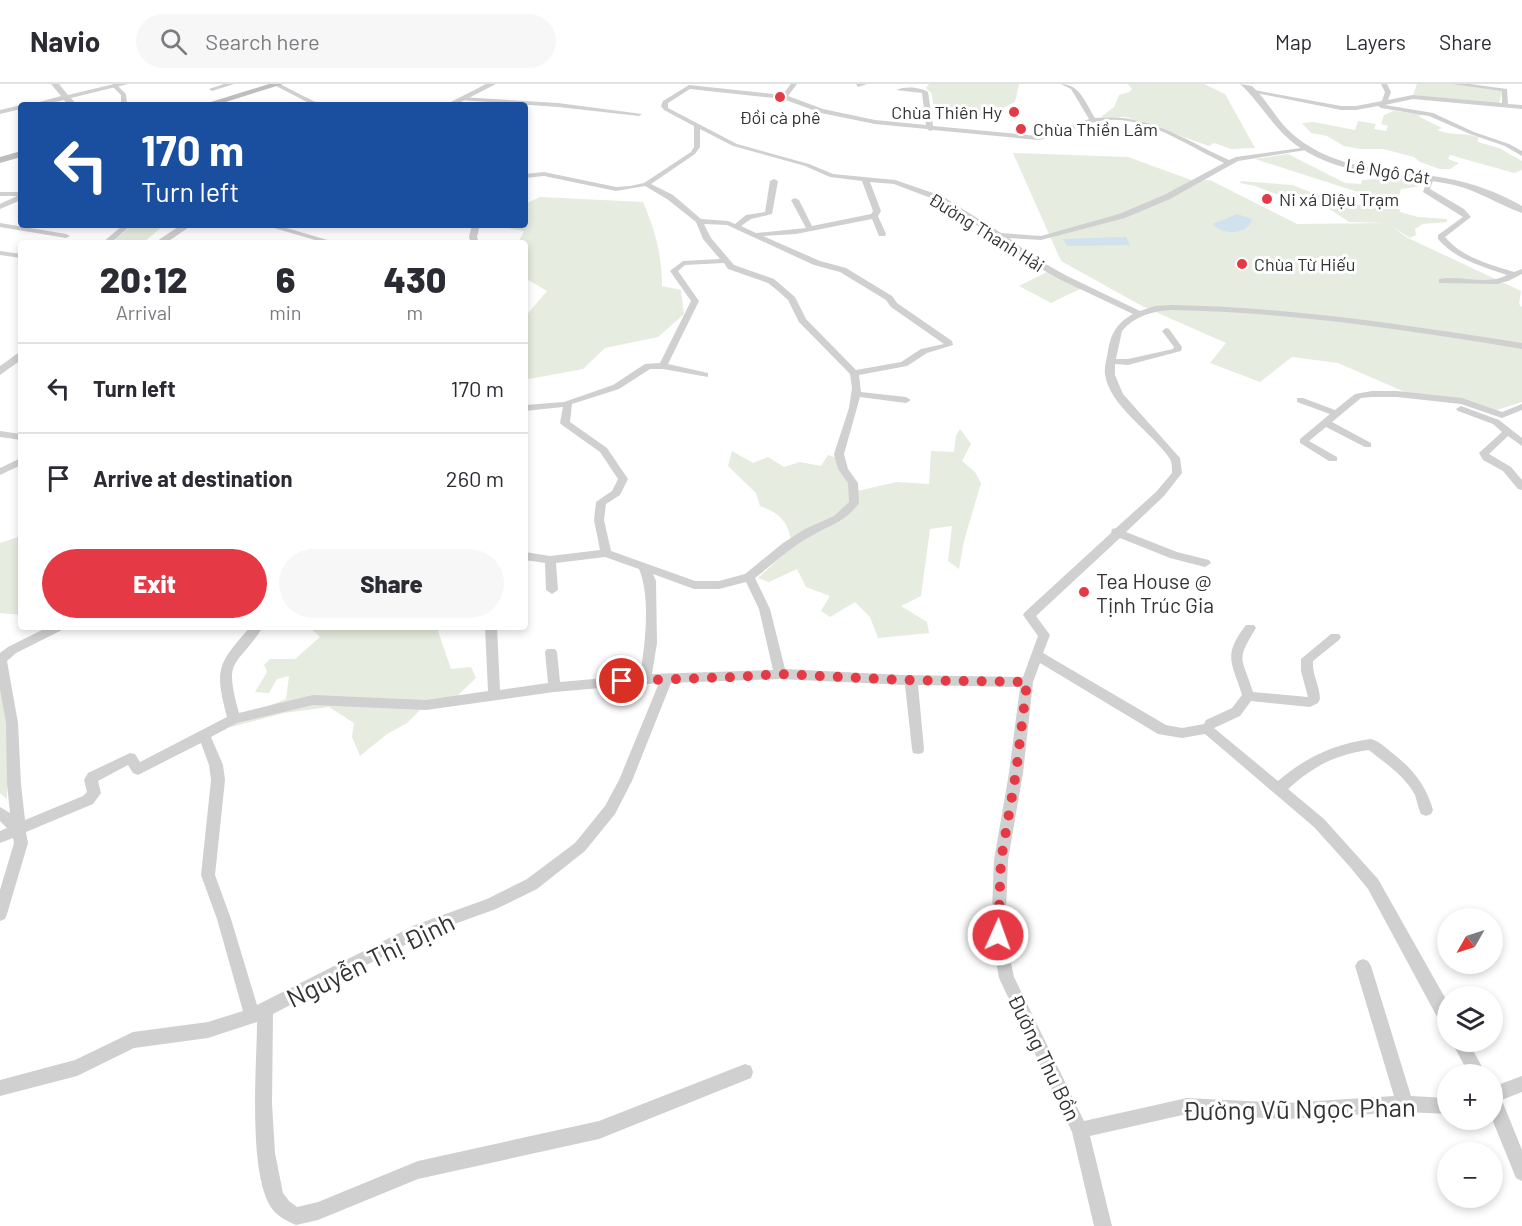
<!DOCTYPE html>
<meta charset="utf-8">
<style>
body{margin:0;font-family:Barlow,sans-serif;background:#f7f7f7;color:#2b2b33;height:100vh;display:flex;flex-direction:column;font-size:22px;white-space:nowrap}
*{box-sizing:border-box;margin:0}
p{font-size:20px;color:#7c7c81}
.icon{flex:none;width:33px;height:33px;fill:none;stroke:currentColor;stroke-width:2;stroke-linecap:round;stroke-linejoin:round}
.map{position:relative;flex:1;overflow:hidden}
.drawer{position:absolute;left:18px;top:156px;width:510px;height:390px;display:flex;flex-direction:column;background:#fff;border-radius:6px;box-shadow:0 3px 9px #0003}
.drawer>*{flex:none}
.hud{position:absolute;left:18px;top:18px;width:510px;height:126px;border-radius:6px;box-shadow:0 3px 9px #0003;background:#1a4fa0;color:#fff;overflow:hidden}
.needle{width:39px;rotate:231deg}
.fabs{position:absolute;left:1437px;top:824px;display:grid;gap:12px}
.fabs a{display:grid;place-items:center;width:66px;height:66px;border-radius:50%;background:#fff;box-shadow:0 3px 9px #0003;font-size:30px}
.pin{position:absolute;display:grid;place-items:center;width:51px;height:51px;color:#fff;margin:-26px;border:3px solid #fff;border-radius:50%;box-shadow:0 2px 6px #0007}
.me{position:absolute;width:66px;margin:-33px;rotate:2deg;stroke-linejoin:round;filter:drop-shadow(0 0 4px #0008)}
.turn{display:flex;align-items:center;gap:21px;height:126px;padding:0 24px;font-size:27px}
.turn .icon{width:78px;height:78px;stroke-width:2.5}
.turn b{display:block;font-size:42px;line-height:51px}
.eta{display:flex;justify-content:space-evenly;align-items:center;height:102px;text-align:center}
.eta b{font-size:36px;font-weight:800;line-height:42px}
.cta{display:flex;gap:12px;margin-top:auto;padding:12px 24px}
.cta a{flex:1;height:69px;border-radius:36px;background:#e63946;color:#fff;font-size:24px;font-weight:800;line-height:69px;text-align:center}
.cta a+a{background:#f7f7f7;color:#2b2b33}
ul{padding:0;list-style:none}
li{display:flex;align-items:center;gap:18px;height:90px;padding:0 24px;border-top:2px solid #e1e1e2}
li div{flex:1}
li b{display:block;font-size:22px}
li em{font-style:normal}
header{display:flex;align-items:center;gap:36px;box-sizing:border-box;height:84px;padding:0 30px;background:#fff;border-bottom:2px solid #e1e1e2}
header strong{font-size:28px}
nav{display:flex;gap:33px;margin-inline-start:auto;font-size:21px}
.search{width:420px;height:54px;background:#f7f7f7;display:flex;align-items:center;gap:15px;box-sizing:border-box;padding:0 21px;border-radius:33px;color:#7c7c81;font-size:22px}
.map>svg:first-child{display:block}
.green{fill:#e6ecdf}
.water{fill:#cfe2ee}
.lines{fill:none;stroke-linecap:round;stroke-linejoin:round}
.minor{fill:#d0d0d0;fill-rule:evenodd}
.tertiary{fill:#d0d0d0;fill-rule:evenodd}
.secondary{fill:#bdbdbd;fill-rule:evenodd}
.route{stroke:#e63946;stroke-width:10;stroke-dasharray:0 18}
.poi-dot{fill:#e63946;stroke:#fff;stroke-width:2}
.labels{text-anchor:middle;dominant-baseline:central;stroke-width:6;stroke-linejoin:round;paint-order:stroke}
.far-poi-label{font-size:18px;fill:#333;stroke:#fff;text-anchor:start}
.far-street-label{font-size:18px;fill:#333;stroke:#fff}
.poi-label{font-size:21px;fill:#333;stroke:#fff;text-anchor:start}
.street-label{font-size:21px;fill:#333;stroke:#fff}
.near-street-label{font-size:26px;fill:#333;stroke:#fff}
</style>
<header>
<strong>Navio</strong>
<div class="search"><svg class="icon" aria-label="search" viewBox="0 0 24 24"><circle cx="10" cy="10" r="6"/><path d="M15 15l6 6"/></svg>Search here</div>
<nav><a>Map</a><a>Layers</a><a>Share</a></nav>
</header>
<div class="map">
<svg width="1522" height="1142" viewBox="0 0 1522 1142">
<rect width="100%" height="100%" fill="#fff"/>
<g class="green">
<path d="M929,0H1019L1015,18C1008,21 1001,26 994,29C976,38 951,28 933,21L932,10L926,4Z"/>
<polygon points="1128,0 1204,0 1225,10 1255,64 1231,65 1214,59 1209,62 1126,33 1101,33 1114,23 1119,11 1129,8 1132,5"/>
<polygon points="1417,0 1454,0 1503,6 1499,19 1490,19 1413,11"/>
<path d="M1393,27L1425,30L1418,32L1442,44L1437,46C1451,52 1463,48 1478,53V58L1499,64L1522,77V86L1514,89L1450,71L1448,75L1459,79L1450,85H1440L1420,78L1414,73L1383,65H1360L1344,62L1327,52L1311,49L1302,39L1313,38L1355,46L1358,37L1376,40L1374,45L1386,47L1388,42L1381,40L1384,31Z"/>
<polygon points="1013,69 1128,73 1194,97 1210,96 1297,140 1387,139 1349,138 1325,122 1281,112 1255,102 1240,99 1241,97 1292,101 1342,120 1363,121 1361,109 1255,75 1288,70 1345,99 1361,100 1362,96 1376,95 1378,90 1423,96 1421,102 1401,105 1397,118 1400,128 1418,133 1447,135 1447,138 1423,140 1415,145 1416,151 1410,154 1388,140 1408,154 1521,207 1519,220 1522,223 1522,318 1497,326 1405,308 1338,279 1292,273 1260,298 1210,279 1226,259 1142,222 1061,177"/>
<path d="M540,113L643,118C655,146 662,171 662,202L681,206L684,230L658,253L605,264L583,285L529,295L525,291V233L547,207L525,194V159H518L524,147L508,144L509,141H525V120Z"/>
<polygon points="137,141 164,141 143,159 111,159 129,144"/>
<polygon points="1049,187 1082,204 1051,219 1019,202"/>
<path d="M960,345L971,360L962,377L975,388L981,399L964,457L959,485L948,477L952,442L930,445L921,512L901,522L927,538L929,549L878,554L870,533L855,518L830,533L821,527L830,512L806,503L797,485L769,498L758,494L792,463C789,440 783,430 760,422L756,409L728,382L732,367L753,379L768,373L784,383L800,378L821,382L828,371L841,375L857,407L897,398L929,400L931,367L954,368L956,352Z"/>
<polygon points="21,452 21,531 0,529 0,459"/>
<polygon points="309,543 440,543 438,547 451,585 471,583 476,594 456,613 415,618 420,626 407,639 387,650 360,672 352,653 354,639 329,623 284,629 231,643 232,636 286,615 289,592 277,595 269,609 255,608 267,588 264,581 270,575 295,575 320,553"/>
<polygon points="0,602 7,643 7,715 0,709"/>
</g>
<g class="water">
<path d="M1237,130L1252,135C1249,151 1222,152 1213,140Z"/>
<polygon points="1126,153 1130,161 1067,162 1063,155"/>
</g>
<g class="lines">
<g class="minor">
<polygon points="224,0 234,0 212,7 209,5"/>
<polygon points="272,0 280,0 321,21 313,21"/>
<path d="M791,0H797L788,12L823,25L875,36L926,41L922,9L896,6C905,2 920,3 928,8L933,42L1038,52L1050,51L1089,35L1071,5L1061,0C1080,0 1086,20 1095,34C1146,28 1185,56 1229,76L1236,73L1308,63L1309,64L1306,66L1238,77L1170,115L1125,134L1041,156L1009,154L1035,174L1067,192L1140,227L1155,222L1172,221C1290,223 1406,241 1522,259V265C1406,246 1290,228 1172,226C1152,227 1135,232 1122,247L1116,275H1128L1173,265L1174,263L1162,247L1166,244L1169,245L1182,263L1181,267L1128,281L1115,280V291L1123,310L1180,374L1182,389L1164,412L1126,448L1177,468L1209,476L1211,479L1205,483L1170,474L1120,454L1036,532L1050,551L1043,569L1166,641L1182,644L1204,640L1206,636L1232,624L1242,611C1232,578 1222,572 1246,541H1254L1256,544C1235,578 1242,572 1253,608L1308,613L1301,587V575L1331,550H1339L1341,553L1339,556L1313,577C1312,591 1320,602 1320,615L1318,619L1310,623L1251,617L1240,632L1214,644L1278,697C1306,673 1334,660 1371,655C1379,657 1385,663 1391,668C1412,684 1426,701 1433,726L1431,730L1426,732L1421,730C1418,724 1417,717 1415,711C1405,692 1385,679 1369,666C1334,671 1314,682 1288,705L1324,735L1378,795L1448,919V944L1442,942L1368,805L1350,783L1314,743L1205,650L1182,654L1158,650L1040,579L1033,598L1023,689L1008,776L1005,851L1014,893L1084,1037L1187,1014L1286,1019L1394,1012L1355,882L1358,877L1363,875L1368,877L1371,882L1411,1012L1448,1014V1030L1405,1028L1286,1035L1187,1030L1090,1052L1112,1142H1094L1072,1048L999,894L991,851L994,776L1009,689L1020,603L918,601L924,665L923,669L918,670L913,669L912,665L905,601L780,595L671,599L632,697L615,730L585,767L537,805L496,825L424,851L273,930L272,1020L275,1069L283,1109L289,1117L297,1123L318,1118L418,1077L599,1037L745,980L751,982L753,988L751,994L599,1055L418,1095L318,1136L296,1141C287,1137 279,1133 273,1126C247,1093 257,981 257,938L208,954L134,964L77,992L0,1012V996L75,976L133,948L208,938L243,927L217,835L201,791L211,696L209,681L201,659L138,691L133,689L128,681L98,697L101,709L93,720L26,748L28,759L7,830L5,835L0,837V806L14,759L13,754L0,759V747L7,744L0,737V723L10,729L7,700L6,639L0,605V569L8,563L48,543H64L62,546L16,569L7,577L18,639L21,700L25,736L83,712L87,708L84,696L88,689L130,669L135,670L140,678L227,633C214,584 218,580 250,543H263C236,585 223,572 239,629L313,611L426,616L488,607L485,543H497L500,606L548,599L545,568L547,565H555L557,568L560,598L640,591C645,562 651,513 639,485L605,473L556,479L558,506L552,510L546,506L545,479L525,476V468L550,472L600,466L594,436L596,418L612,407L618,395L600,368L562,341L560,339L563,323L525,327V321L564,318L613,301L645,280L660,279L691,217L670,187L683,177L720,175L703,155L696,138L667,115L645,102L616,107L544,92L525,94V90L544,88L616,103L630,102L644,99L691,68L694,63V42L664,26L661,22L663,17L689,1L782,11ZM690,5L783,15L821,29L875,40L927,45L930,47L933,46L1038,56C1059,54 1075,42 1095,38C1141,27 1185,61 1224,79L1164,111L1119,130L1041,152L1001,149L942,112L895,96L833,90L809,80L737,60L668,24V19ZM700,45L733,62L805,82L830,93L862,97L873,127L871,130L812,142L799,116L795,114L791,116L806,144L756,149L741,142L751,135L772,130L778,97L774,95L770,97L765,128L746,131L735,140L728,137L701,135L673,111L651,100L695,70L700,63ZM870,98L894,100L936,116L1004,158L1029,178L1061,196L1133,230C1117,239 1111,249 1108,267C1107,274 1104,282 1105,290C1109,322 1153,349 1170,375C1172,379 1172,384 1172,389L1156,408L1116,444L1112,445L1111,449L1025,528L1023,531L1038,552L1023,593L902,591L785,585L770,525L755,494C774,479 792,462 813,451C832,440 845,438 859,419L858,399L848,385L844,370L860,313L906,319L911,316L906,313L861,308L859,291L907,282L927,269L953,261L952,257L897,219L892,212L846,184L820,177L763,152L796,150L872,135L879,152H885L886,150L878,132L881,127ZM704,140L727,141L814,181L840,188L886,216L891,223L944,260L921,265L901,278L856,286L806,235L795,213L774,195L734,181L711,154ZM724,179L728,185L768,199L778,207L788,216L799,238L850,290L852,304L849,324L834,370L838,385L848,399L849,418L834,432L805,445L783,459L745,490L719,497H695L611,467L604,436L606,420L620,411L628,395L607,364L570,338L572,320L619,305L650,285H663L708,293V289L668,280L699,217L678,187L685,181ZM653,490L694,505H719L746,498L759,525L773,586L652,590L657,559L656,497ZM659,599L619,696L605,722L575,759L527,795L487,815L415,841L257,921L231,835L215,791L225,696L223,681L211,653L237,639L313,621L426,626L554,608Z"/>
<polygon points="856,0 867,0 858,3"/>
<polygon points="1381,0 1387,0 1391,8 1388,16 1413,11 1502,19 1502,7 1452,0 1470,0 1507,5 1508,20 1522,21 1522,25 1413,15 1385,21 1433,29 1474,48 1509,60 1522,67 1522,72 1505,62 1470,50 1429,32 1381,24 1378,22 1356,26 1341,26 1251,8 1254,6 1341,22 1356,22 1382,17 1385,8"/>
<polygon points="113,1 117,1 126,10 127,21 121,21 121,11 113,3"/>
<polygon points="461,13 558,19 642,30 639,32 558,23 459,16"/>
<path d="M1431,92L1434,94L1430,105L1464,125L1471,133L1445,153C1463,174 1489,180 1514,188L1522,185V190L1508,197L1497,200L1439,199V195C1461,191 1487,202 1507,191C1482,182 1456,176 1438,155V151L1463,133L1423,108L1428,94Z"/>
<polygon points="0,108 21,108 21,116 0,125 0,120 17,112 0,112"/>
<polygon points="0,139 66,150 70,152 66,154 0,143"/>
<polygon points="123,141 131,141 111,159 102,159"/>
<polygon points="264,141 276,141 338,159 325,159"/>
<polygon points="472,141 480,141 477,153 479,159 471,159 469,153"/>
<polygon points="0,167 21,170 21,174 0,171"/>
<polygon points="1372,307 1397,307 1462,314 1502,328 1522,320 1522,326 1502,334 1461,320 1397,313 1372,313 1361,314 1332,338 1371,359 1371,363 1365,363 1326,343 1309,357 1337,373 1337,377 1329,377 1300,359 1300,355 1330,330 1297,318 1297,314 1303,314 1335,326 1355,310"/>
<polygon points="1461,322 1499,336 1522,354 1522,362 1508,352 1489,370 1511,383 1522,396 1522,406 1518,405 1503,387 1483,376 1479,369 1502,348 1493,340 1458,327 1456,325"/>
<polygon points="0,347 21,350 21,356 0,353"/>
<polygon points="21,374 21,381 0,391 0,384"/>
<polygon points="1451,957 1468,957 1486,990 1469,990"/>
<polygon points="1522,992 1522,1008 1499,1017 1503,1019 1522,1066 1522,1097 1516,1094 1492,1035 1492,1003"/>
</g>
<g class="tertiary">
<polygon points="51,0 59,0 68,11 114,0 128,0 71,14 75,19 72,21 68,21 64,16 42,21 28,21 61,12"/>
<polygon points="486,0 496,0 455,21 445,21"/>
<path d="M1240,0L1252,2C1273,22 1277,41 1304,59C1347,88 1396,85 1445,94C1472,99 1498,108 1522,122V129C1499,121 1479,107 1454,101C1401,89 1346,95 1299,63C1274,46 1262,20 1240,0Z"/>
<polygon points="21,21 21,25 0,30 0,26"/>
<polygon points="181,141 192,141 166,159 154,159"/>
<polygon points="21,267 21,276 0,291 0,282"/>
</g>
<g class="secondary">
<polygon points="269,0 283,0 216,21 201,21"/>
<polygon points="21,67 21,73 0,79 0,73"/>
</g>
</g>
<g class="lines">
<polyline class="route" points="622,597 735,593 780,590 902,596 1027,598 1016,689 1001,776 998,851"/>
</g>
<g class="poi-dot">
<circle cx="780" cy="13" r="6"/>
<circle cx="1014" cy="28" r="6"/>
<circle cx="1021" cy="45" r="6"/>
<circle cx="1267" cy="115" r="6"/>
<circle cx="1242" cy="180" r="6"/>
<circle cx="1084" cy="508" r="6"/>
</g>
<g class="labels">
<g class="far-poi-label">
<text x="1002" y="28" text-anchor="end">Chùa Thiên Hy</text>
<text x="780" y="33" text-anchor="middle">Đồi cà phê</text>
<text x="1033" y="45">Chùa Thiền Lâm</text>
<text x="1279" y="115">Ni xá Diệu Trạm</text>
<text x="1254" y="180">Chùa Từ Hiếu</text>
</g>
<g class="far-street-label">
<text transform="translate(1388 87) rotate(9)">Lê Ngô Cát</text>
<text transform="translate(987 148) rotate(32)">Đường Thanh Hải</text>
</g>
<g class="poi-label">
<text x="1096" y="496">Tea House @<tspan x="1096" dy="24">Tịnh Trúc Gia</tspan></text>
</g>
<g class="street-label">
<text transform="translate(1045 973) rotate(64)">Đường Thu Bồn</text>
</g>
<g class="near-street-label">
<text transform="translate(370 875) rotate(-26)">Nguyễn Thị Định</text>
<text transform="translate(1299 1024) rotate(-1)">Đường Vũ Ngọc Phan</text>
</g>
</g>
</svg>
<div class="fabs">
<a><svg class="needle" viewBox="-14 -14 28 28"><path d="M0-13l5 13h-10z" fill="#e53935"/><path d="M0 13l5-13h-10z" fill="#7c7c81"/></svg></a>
<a><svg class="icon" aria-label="layers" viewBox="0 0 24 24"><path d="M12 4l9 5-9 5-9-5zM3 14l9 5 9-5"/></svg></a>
<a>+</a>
<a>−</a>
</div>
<div class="pin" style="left:622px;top:597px;background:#d93025"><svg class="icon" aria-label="arrive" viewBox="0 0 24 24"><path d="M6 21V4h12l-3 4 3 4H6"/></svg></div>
<svg class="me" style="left:998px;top:851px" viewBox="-20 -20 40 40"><circle r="17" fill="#e63946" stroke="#fff" stroke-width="3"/><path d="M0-11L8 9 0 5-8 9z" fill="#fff"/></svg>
<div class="hud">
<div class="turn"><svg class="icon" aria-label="left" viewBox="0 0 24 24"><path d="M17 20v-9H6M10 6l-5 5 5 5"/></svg><div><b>170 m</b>Turn left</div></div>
</div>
<section class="drawer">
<div class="eta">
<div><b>20:12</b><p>Arrival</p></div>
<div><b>6</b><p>min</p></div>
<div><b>430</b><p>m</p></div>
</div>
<ul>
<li><svg class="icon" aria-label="left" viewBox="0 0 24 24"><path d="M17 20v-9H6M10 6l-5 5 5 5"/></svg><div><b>Turn left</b></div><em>170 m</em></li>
<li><svg class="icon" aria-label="arrive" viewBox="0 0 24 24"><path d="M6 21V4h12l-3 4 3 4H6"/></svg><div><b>Arrive at destination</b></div><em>260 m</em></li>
</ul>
<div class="cta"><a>Exit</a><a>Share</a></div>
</section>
</div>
